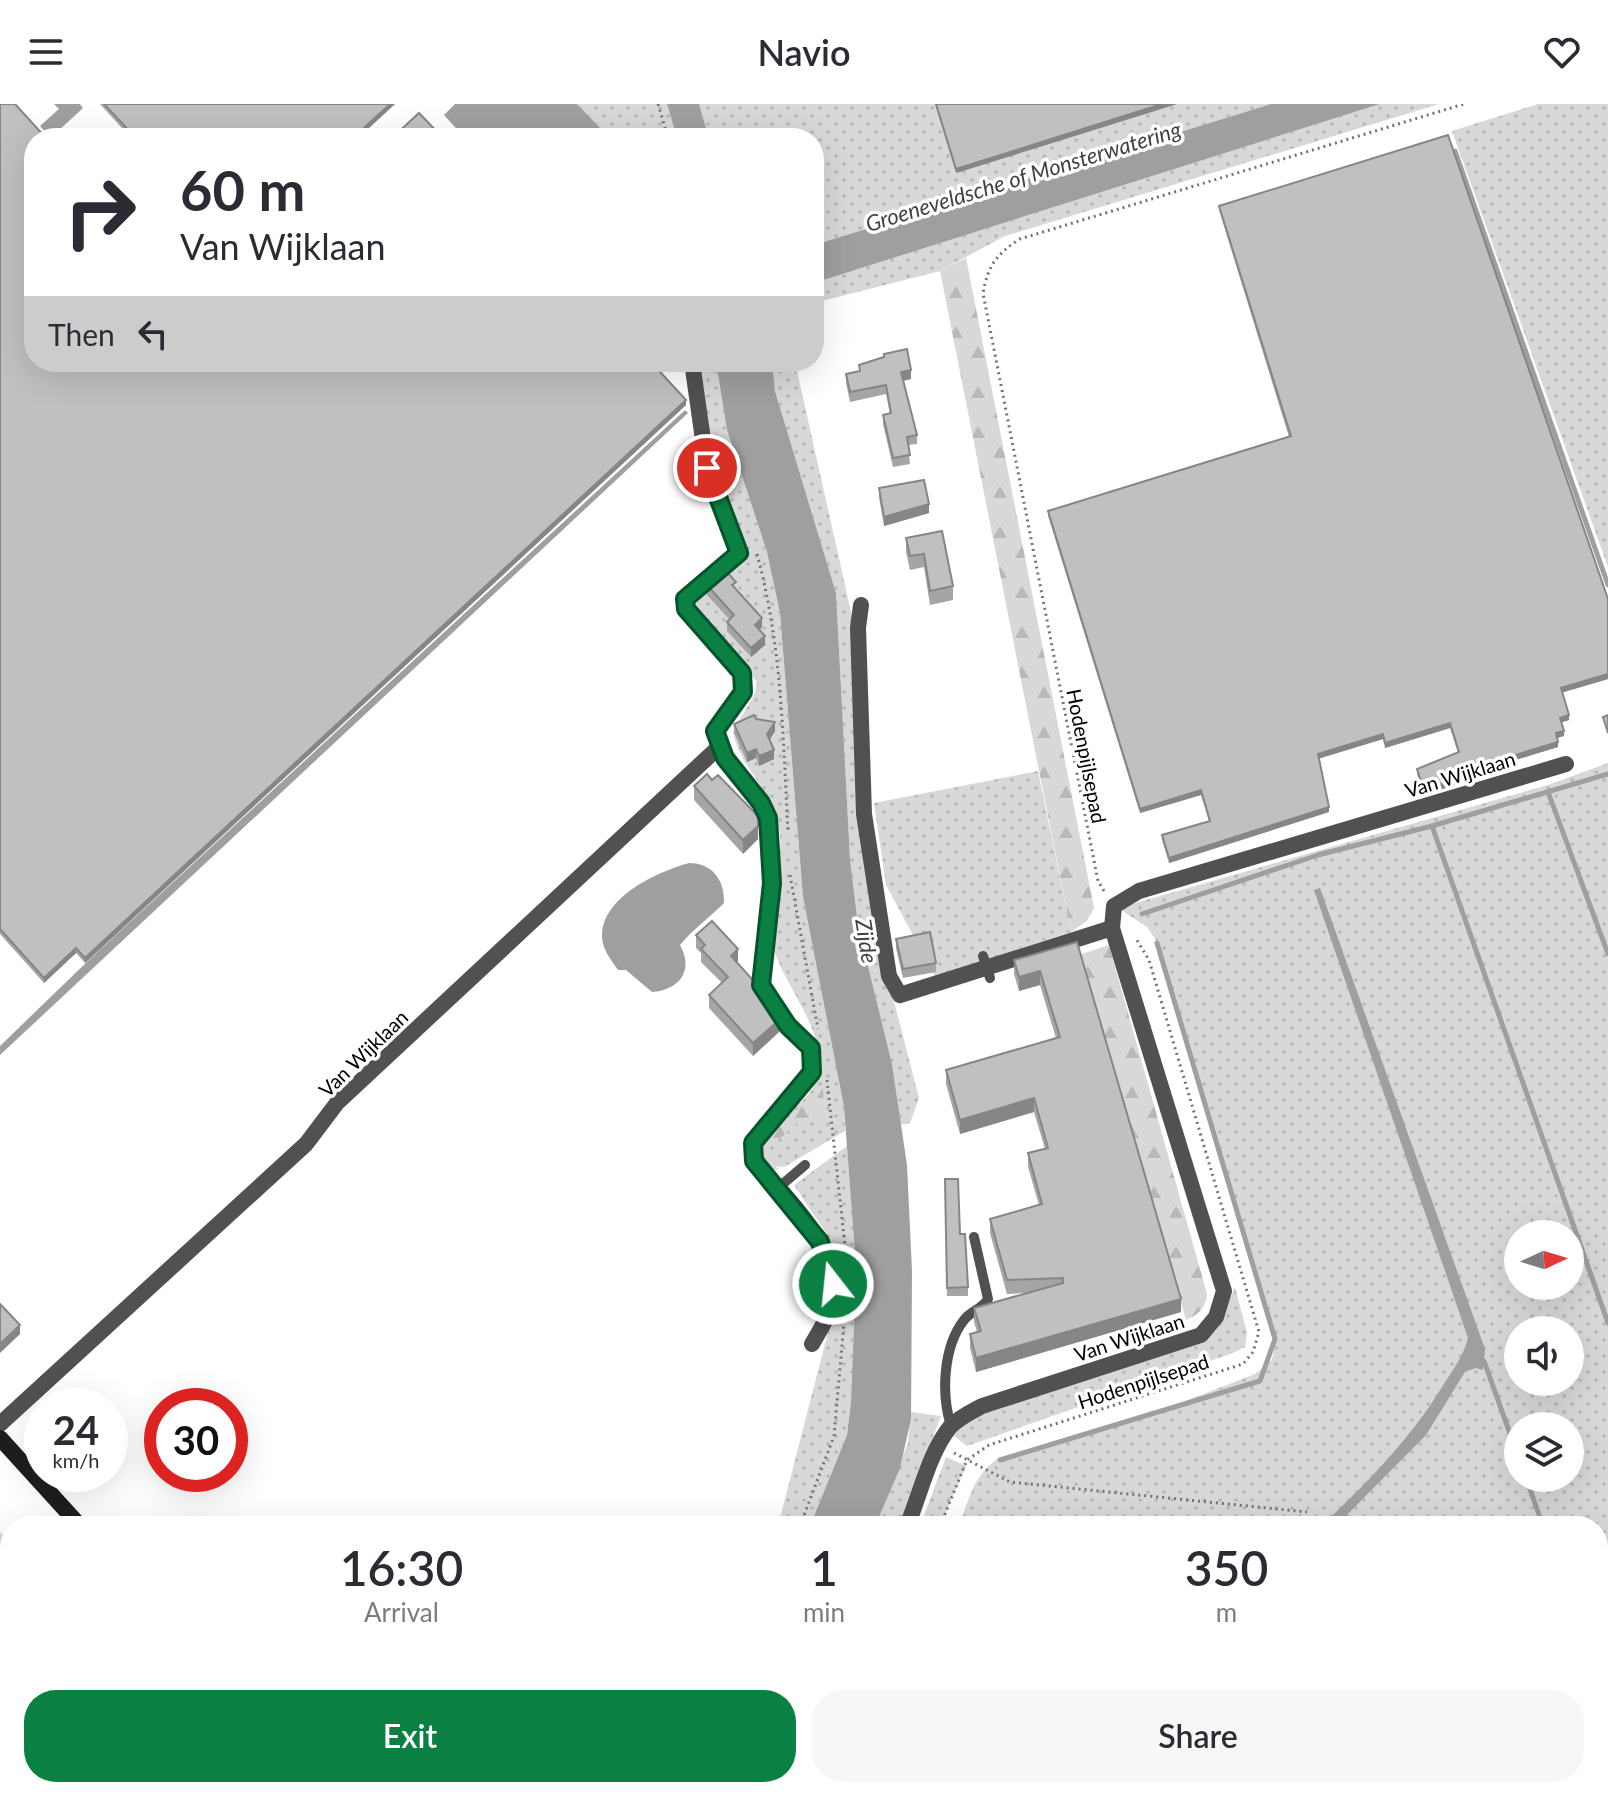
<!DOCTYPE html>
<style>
body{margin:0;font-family:Lato,sans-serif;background:#f7f7f7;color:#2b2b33;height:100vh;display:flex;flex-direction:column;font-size:30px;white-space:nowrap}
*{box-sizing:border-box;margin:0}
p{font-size:26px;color:#7c7c81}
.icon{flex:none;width:44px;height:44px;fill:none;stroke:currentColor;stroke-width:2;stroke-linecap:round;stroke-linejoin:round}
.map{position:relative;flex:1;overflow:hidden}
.drawer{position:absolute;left:0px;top:1412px;width:1608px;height:282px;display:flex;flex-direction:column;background:#fff;border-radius:32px 32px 0 0;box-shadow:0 8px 32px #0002}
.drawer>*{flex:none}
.banner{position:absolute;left:24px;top:24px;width:800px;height:244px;border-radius:32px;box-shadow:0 8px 32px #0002;background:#fff;color:#2b2b33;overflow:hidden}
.needle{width:52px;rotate:86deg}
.buttons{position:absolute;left:1504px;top:1116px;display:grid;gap:16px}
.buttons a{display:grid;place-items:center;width:80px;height:80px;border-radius:50%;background:#fff;box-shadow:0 8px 32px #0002;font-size:40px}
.speed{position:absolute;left:24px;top:1284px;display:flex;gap:16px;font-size:40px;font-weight:700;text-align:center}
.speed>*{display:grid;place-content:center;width:104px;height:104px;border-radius:50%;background:#fff;box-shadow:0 8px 32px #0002;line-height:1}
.speed small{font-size:20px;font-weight:400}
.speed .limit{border:12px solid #d22;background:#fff;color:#111}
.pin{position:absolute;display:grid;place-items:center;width:68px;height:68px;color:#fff;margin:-34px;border:4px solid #fff;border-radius:50%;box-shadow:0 2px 8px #0007}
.me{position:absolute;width:88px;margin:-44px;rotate:344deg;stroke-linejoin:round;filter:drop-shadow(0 0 6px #0008)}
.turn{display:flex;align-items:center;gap:28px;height:168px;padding:0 24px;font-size:36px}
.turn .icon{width:104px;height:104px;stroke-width:2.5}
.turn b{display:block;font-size:56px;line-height:68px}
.then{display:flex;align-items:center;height:76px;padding:0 24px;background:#0003;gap:16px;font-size:30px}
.eta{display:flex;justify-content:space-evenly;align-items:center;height:136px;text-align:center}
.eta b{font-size:48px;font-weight:600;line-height:56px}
.button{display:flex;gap:16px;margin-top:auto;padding:16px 24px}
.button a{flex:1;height:92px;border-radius:32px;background:#0b8043;color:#fff;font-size:32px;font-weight:600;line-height:92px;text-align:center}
.button a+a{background:#f7f7f7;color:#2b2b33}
header{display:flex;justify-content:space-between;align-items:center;height:104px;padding:0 24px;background:#fff;font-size:36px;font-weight:600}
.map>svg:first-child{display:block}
.green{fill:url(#green-dots);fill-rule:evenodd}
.forest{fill:url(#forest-firs)}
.water{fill:#9f9f9f}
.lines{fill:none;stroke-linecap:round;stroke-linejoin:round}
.stream{stroke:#9f9f9f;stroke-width:5}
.path{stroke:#737373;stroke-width:3;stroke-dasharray:2 4;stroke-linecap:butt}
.lane{stroke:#515151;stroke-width:10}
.street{stroke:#515151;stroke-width:16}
.secondary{stroke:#1e1e1e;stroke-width:16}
.wall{fill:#a5a5a5}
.shaded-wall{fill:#868686}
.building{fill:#c0c0c0;stroke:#868686;stroke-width:2}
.route-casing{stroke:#07532c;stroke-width:20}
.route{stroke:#0b8043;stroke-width:14}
.labels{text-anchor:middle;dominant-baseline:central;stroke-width:7;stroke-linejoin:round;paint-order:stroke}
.street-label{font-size:20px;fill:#000;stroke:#fff}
.water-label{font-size:22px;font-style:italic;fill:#404040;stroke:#fff}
</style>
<header><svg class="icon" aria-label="menu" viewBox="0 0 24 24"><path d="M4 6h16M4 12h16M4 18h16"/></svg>Navio<svg class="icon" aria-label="heart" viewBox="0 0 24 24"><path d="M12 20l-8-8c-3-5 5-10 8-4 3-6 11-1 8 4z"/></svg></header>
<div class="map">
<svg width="1608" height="1693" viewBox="0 0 1608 1693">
<defs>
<pattern id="green-dots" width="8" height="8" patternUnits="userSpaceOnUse" patternTransform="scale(2)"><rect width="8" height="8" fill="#d8d8d8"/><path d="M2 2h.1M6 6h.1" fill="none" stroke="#b8b8b8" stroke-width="1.8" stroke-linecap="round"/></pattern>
<pattern id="forest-firs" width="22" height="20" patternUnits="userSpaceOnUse" patternTransform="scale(2)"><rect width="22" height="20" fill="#d8d8d8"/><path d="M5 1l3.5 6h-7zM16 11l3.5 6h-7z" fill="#b8b8b8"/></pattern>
</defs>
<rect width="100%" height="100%" fill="#fff"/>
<g class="green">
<polygon points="577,0 667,0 677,34 610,34"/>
<polygon points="699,0 1271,0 814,141 814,34 709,34"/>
<polygon points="1380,0 1439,0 1005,132 940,167 814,199 814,179"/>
<polygon points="1538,0 1608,0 1608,463 1452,27"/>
<path d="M695,258H716L727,326L767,448L780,509L803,793L844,1003L845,1027L784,1063L772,1062L761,1044C765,1038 768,1029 773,1023C787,1007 811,996 817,974C829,927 784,884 773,842C765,810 789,757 777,715C768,684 739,660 733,628L755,589L757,578L695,500L742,454L715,373Z"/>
<polygon points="772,258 795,258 853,517 851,539 891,886 919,994 910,1019 901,1021 892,960 858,821 850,755 836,489 775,287"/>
<path d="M1608,659V1693H995L992,1684H1598V1422H959C969,1395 974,1370 999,1354L1183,1298L1255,1270L1272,1256L1276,1236L1158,839L1147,823L1118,804L1548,681ZM1518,1130H1570V1182H1518ZM1518,1226H1570V1278H1518ZM1518,1322H1570V1374H1518Z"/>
<polygon points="1038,667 1071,828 935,872 886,781 874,699"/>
<polygon points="847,1042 856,1163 851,1298 847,1331 810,1422 778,1422 841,1178 826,1129 794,1081"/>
<polygon points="1235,1183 1247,1229 1245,1243 1233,1249 967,1342 954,1332 967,1311 1189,1239 1223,1211"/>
<polygon points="911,1308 941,1312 899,1422 875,1422 908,1339"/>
<polygon points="946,1353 966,1362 940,1422 920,1422"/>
<polygon points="0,1428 10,1439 10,1684 245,1684 253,1693 0,1693"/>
</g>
<g class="forest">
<polygon points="966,154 1094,804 1087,817 1071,828 940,167"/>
<path d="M1109,841L1207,1190C1206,1204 1198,1211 1186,1216L1079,851Z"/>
<polygon points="823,984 824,1018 804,1013 766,1047 778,1065 771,1067 757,1043"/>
<polygon points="624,1684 717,1684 716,1693 614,1693"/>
</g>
<g class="water">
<polygon points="54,0 80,0 83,4 57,28 62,34 51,34 40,22 59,5"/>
<polygon points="455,0 577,0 610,34 465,34 444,11"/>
<polygon points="667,0 699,0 709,34 677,34"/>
<polygon points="1271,0 1380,0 814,179 814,141"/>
<polygon points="716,258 772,258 775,287 836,489 850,755 858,821 892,960 907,1061 912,1167 911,1315 900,1364 875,1422 810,1422 847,1331 851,1298 856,1163 844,1003 803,793 780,509 767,448 727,326"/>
<polygon points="685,306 688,309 0,951 0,942 92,853"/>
<path d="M689,759C712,759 725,776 724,799C709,814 693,825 680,841C694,866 680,886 652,888L626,866H618C611,856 602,845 602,832C602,793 657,768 689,759Z"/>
<path d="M1320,784L1485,1245L1483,1266L1476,1264L1465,1268L1426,1331L1336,1422H1322C1367,1378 1409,1337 1442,1283C1452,1267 1463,1253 1468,1234L1314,786Z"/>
</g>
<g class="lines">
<g class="stream">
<polyline points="1455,47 1608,481"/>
<polyline points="1548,688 1608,850"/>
<polyline points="1432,722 1608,1219"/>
<polyline points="1142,810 1318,751 1432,722 1608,670"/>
<polyline points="1484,1257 1518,1352"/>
<polyline points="1000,1356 1260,1277 1275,1235 1157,839"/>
<polyline points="1526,1374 1543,1422"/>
<polyline points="1598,1577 1608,1605"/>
<polyline points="1178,1684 1181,1693"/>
</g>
<g class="path">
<polyline points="658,0 668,34"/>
<polyline points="724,356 731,375"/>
<path d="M757,450C782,542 783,634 788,728"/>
<polyline points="790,771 818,925"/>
<path d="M1104,787L1098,777L983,189C988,162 996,150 1020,135L1464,0"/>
<polyline points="827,976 846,1151"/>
<polyline points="954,1349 1010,1378 1307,1408"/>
<polyline points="800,1422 834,1332 844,1219"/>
<polyline points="940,1422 967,1356 989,1341 1243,1260 1253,1248 1259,1228 1149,856 1135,833"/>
<polyline points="975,1684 978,1693"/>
<polyline points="723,1693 724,1684"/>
</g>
<g class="lane">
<polyline points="983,852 990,874"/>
<polyline points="778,1084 805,1061"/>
<path d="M951,1322C941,1290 943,1243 964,1216C971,1207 982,1205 988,1195L974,1133"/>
</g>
<g class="street">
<path d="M692,258L707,364L739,449L685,495L686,505L742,569L743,588L715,627L725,654L761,699L768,714L772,779L761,881L788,922L811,944L812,968L753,1039L754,1057C785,1093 841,1142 832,1195C830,1211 820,1226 812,1240"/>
<path d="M861,501L858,524L864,710L889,872L900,891L1112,824L1224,1187L1216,1213L1201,1231L982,1302C971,1308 958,1314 950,1323C929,1349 920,1391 907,1422"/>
<polyline points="1112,824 1114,802 1139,787 1566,660"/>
<polyline points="0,1320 306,1040 337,999 721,641"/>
<polyline points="826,1693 827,1684"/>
</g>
<g class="secondary">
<polyline points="0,1334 80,1422"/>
<polyline points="326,1684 337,1693"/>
</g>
</g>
<g class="wall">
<polygon points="0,0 34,258 686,301 85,859 76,849 44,879 0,830"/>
<polygon points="100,0 395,0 358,34 131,34"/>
<polygon points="935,0 1177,0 956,69"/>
<polygon points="1219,102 1608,575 1562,588 1569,616 1562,618 1564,632 1557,634 1558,643 1457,674 1458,680 1424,691 1417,670 1417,665 1458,649 1450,624 1385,644 1383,635 1319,654 1329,708 1169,759 1162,736 1162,731 1209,717 1201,691 1140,709 1048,412 1048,407 1289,333 1219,106"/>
<polygon points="859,261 911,275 903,277 917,331 917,340 908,341 910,360 893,363 883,320 883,311 890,310 886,290 850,298 846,279 846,270 859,268"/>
<polygon points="879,384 929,409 884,422 879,393"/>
<polygon points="942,427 953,482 953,496 930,501 924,463 910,466 906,448 906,434"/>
<polygon points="707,481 736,485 762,523 760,526 765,541 751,553 727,527 727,518 729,515 707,491"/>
<polygon points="756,615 775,627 770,636 774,655 759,662 756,654 747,658 734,629 734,620"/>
<polygon points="694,682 758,735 743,750 694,696"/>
<polygon points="696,831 738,857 737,858 779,928 753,952 709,904 709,891 722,879 701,858 701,849 696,844"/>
<polygon points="896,835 936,859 936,868 903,874 896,844"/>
<polygon points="1077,838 1181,1208 976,1268 970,1244 970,1230 977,1228 974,1218 974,1204 1027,1189 1007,1190 990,1129 990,1115 1039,1101 1028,1063 1028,1049 1045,1045 1034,1008 960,1030 946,980 946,966 1056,934 1040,881 1019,887 1014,870 1014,856"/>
<polygon points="945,1075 960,1130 968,1183 968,1192 947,1192"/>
<polygon points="520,1684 552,1684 554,1693 528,1693"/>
</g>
<g class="shaded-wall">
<polygon points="390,0 395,0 358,34 353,34"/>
<polygon points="1162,0 1177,0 956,69 956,65"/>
<polygon points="911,266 911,275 901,277 901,268"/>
<polygon points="686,296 686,301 85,859 85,854"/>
<polygon points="929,400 929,409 884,422 884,413"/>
<polygon points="762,514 762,523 755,530 755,521"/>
<polygon points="765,532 765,541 751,553 751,544"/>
<polygon points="1608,570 1608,575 1561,589 1561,584"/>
<polygon points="1569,611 1569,616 1560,619 1560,614"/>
<polygon points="775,618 775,627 767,639 767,630"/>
<polygon points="1450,619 1450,624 1385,644 1385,639"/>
<polygon points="1564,627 1564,632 1556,634 1556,629"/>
<polygon points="1383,630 1383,635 1318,655 1318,650"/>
<polygon points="1558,638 1558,643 1456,674 1456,669"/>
<polygon points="756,645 756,654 747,658 747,649"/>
<polygon points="774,646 774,655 759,662 759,652"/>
<polygon points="1458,675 1458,680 1424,691 1424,686"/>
<polygon points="1201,686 1201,691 1140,709 1140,705"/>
<polygon points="1329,703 1329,708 1169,759 1169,754"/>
<polygon points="758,722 758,735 743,750 743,736"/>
<polygon points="76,844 76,849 44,879 44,874"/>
<polygon points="738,845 738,857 731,864 731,852"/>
<polygon points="1040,867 1040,881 1019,887 1019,873"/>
<polygon points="779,916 779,928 753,952 753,939"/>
<polygon points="1034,994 1034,1008 960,1030 960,1016"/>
<polygon points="1181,1195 1181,1208 976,1268 976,1254"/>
<polygon points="20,1221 20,1230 0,1249 0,1240"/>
<polygon points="554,1686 554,1693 546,1693"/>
</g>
<g class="building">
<polygon points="0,0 15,0 46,34 34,34 34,258 651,258 686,296 85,854 76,844 44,874 0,825"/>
<polygon points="104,0 390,0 353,34 136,34"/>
<polygon points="936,0 1162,0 956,65"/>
<polygon points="419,9 443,34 392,34"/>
<polygon points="1448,31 1608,495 1608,570 1561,584 1569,611 1560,614 1564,627 1556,629 1558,638 1456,669 1458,675 1424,686 1417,665 1459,648 1450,619 1385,639 1383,630 1318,650 1329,703 1169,754 1162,731 1210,717 1201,686 1140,705 1048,407 1291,332 1219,102"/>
<polygon points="907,245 911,266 901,268 917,331 907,333 910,351 893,354 883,311 891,309 886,281 850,288 846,270 860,267 859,261 884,253 884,250"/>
<polygon points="924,376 929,400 884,413 879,384"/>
<polygon points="942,427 953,482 930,487 924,450 910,452 906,434"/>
<polygon points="725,466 736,478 732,481 762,514 755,521 765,532 751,544 727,518 734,511 707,481"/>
<polygon points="754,611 756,615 775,618 767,630 774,646 759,652 756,645 747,649 734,620"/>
<polygon points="1608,611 1608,629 1603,613"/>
<polygon points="707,670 712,676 718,671 758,712 758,722 743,736 694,682"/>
<polygon points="712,817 738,845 731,852 752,875 779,916 753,939 709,891 728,873 701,845 705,841 696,831"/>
<polygon points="930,828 936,859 903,865 896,835"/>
<polygon points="1077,838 1181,1195 976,1254 970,1230 981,1227 974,1204 1063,1179 1063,1174 1007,1176 990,1115 1042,1100 1028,1049 1048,1044 1034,994 960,1016 946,966 1060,933 1040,867 1019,873 1014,856"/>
<polygon points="945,1075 958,1075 960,1130 965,1130 968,1183 947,1184"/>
<polygon points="0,1200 20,1221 0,1240"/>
<polygon points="528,1684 552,1684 554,1686 546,1693 537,1693"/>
<polygon points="480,1685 487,1693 471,1693"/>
</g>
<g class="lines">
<g class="route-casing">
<polyline id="route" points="707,364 739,449 685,495 686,505 742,569 743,588 715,627 725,654 761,699 768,714 772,779 761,881 788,922 811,944 812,968 753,1039 754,1057 820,1138 833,1180"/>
</g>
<use href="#route" class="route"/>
</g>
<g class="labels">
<g class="street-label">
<text transform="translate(1087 652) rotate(79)">Hodenpijlsepad</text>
<text transform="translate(1460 670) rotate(-17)">Van Wijklaan</text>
<text transform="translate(363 949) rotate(-44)">Van Wijklaan</text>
<text transform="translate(1129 1233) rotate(-18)">Van Wijklaan</text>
<text transform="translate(1143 1277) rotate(-18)">Hodenpijlsepad</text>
</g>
<g class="water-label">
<text transform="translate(1023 72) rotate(-17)">Groeneveldsche of Monsterwatering</text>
<text transform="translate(867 837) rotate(81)">Zijde</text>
</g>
</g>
</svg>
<div class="buttons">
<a><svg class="needle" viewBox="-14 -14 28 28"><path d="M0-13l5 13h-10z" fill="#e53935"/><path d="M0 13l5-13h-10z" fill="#7c7c81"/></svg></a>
<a><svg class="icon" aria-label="sound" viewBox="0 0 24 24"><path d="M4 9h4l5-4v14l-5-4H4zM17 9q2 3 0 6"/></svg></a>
<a><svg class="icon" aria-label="layers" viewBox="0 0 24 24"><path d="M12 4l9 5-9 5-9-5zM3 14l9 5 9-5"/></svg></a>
</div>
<div class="speed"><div>24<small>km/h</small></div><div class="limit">30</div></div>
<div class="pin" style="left:707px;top:364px;background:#d93025"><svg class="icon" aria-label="arrive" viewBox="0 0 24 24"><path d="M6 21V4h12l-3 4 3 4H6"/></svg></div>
<svg class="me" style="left:833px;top:1180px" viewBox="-20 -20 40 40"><circle r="17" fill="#0b8043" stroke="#fff" stroke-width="3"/><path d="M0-11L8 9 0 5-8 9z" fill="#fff"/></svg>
<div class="banner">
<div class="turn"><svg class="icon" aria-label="right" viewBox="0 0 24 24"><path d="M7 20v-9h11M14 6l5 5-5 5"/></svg><div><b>60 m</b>Van Wijklaan</div></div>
<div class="then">Then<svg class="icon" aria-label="left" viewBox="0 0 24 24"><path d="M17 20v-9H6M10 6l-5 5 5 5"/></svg></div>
</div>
<section class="drawer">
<div class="eta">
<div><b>16:30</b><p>Arrival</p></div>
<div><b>1</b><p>min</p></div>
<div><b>350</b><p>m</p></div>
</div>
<div class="button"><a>Exit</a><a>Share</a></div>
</section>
</div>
